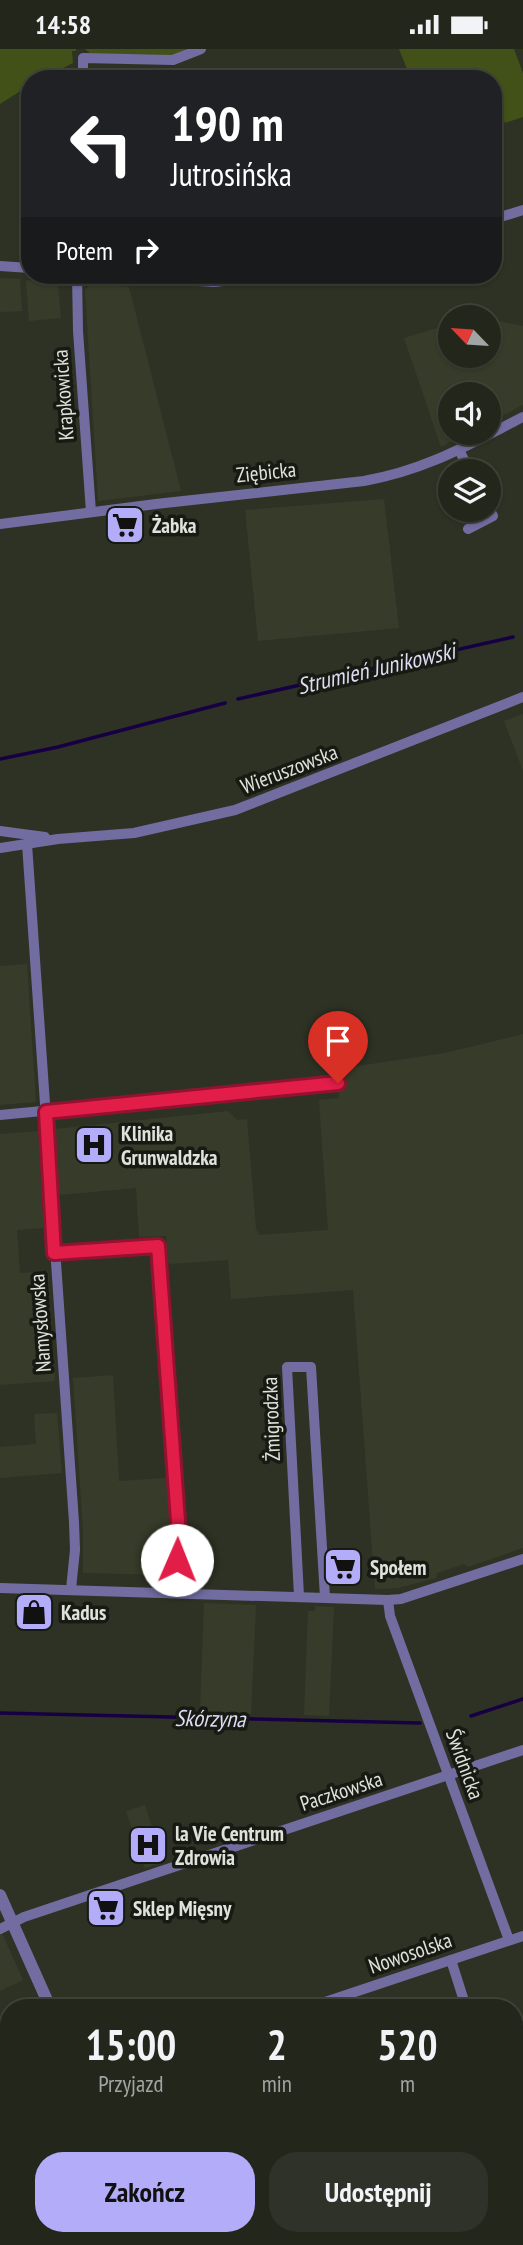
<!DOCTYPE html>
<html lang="pl">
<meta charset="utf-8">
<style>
body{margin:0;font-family:"PT Sans Narrow",sans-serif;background:#2e3228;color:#f1f3f6;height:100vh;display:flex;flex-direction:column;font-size:26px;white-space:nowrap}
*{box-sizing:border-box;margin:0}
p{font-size:23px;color:#a2a5a3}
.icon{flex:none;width:38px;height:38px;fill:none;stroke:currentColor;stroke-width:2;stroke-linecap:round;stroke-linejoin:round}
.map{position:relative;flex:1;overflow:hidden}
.side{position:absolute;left:0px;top:1950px;width:523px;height:247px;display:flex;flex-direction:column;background:#22261b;border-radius:28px 28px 0 0;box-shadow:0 2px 5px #0004,0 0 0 2px #3f433a}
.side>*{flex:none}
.hud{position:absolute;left:21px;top:21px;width:481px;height:214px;border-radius:28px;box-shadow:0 2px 5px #0004,0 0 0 2px #3f433a;background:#202124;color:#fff;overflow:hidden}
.needle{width:46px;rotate:295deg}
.controls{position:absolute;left:438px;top:256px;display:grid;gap:14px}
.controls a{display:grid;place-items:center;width:63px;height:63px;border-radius:50%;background:#22261b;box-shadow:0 2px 5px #0004,0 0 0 2px #3f433a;font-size:35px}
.pin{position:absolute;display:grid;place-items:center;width:60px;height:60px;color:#fff;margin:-72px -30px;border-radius:50% 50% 50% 0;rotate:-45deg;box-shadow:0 0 7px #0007}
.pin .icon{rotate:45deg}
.me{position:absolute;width:77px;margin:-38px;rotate:1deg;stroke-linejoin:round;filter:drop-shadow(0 0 5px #0008)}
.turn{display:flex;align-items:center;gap:24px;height:147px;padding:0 35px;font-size:32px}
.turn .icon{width:91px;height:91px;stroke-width:2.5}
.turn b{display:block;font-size:49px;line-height:60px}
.then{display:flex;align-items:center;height:66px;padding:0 35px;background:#0003;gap:14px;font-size:26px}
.eta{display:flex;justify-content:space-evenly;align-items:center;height:119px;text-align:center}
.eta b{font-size:42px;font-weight:600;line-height:49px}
.primary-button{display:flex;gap:14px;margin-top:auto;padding:14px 35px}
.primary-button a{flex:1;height:80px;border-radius:28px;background:#b3adf9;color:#111;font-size:28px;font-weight:600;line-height:80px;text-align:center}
.primary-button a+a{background:#2e3228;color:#f1f3f6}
.status{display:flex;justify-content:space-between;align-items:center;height:49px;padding:0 35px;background:#22261b;direction:ltr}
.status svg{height:19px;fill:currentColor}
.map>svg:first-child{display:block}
.built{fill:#363c29}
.green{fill:#425118}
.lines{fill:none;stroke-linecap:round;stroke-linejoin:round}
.stream{stroke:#160043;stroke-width:3.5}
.minor{stroke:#716da1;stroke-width:10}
.tertiary{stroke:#716da1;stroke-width:12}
.route-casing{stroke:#92132f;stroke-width:18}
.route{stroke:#e11d48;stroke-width:12}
.labels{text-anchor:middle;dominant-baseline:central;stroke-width:7;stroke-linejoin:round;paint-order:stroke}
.street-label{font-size:21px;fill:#dfe2da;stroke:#171913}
.poi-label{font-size:21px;font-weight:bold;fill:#dfe2da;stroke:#171913;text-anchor:start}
.water-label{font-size:23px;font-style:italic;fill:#dddcf2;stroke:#171913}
</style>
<div class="status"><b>14:58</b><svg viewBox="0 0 49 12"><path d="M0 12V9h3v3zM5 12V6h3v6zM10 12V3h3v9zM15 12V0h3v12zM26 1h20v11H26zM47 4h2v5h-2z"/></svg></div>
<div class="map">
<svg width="523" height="2196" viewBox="0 0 523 2196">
<rect width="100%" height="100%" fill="#2e3224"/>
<g class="built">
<polygon points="0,229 20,230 22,262 0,263"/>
<polygon points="26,231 55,234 58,237 61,269 29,272"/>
<polygon points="91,235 129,238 181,442 98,452 85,241"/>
<polygon points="488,270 523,277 523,356 488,374 488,345 450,345 450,383 469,383 441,398 404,289 450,275 450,306 488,306"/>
<polygon points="384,450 399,579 258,592 245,461"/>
<polygon points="523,665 523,722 504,672"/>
<polygon points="27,915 36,1053 0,1056 0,917"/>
<polygon points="523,985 523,1499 468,1518 464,1515 437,1524 436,1529 398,1539 375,1540 353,1241 231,1250 228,1211 168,1215 166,1187 139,1188 136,1139 59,1146 55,1080 228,1062 237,1071 247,1070 256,1180 259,1186 328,1181 319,1051 339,1049 337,1020 445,1004"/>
<polygon points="38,1082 44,1179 17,1181 20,1224 48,1222 55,1332 0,1336 0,1085"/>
<polygon points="113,1326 119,1432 167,1429 170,1472 169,1526 83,1524 83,1482 73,1329"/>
<polygon points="57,1364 62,1424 0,1429 0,1398 36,1395 34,1365"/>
<polygon points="204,1554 256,1556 251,1665 200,1663"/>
<polygon points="315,1557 334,1558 329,1667 304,1666 308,1562 315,1562"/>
<polygon points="145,1756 163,1813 145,1819 126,1762"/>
<polygon points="2,1884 23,1931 0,1942 0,1885"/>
</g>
<g class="green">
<polygon points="0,0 76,0 76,2 72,2 73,14 41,30 30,30 30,36 0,55"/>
<polygon points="85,0 187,0 174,6 91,5"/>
<polygon points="399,0 514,0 523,24 523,68 505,74 494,48 494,30 411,30"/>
</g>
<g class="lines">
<g class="stream">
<polyline points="238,650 513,588"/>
<polyline points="0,710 58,698 225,654"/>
<polyline points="0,1664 420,1674"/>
<polyline points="471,1667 523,1650"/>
</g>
<g class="minor">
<polyline points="83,30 83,9 173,11 201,0"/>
<polyline points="494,170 523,161"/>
<polyline points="0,217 30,219"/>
<polyline points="77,226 78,282 91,463"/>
<polyline points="102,226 214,233 278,226"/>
<polyline points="459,401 470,422"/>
<path d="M0,475L156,455L364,432C426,421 468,396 523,368"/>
<polyline points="468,480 493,467 488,457"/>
<polyline points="0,782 45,788"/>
<polyline points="27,795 74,1473 75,1501 71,1540"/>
<polyline points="0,799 58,790 134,784 235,761 523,648"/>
<polyline points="0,1066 338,1034"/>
<polyline points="54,1204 157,1197 178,1472 177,1543"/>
<polyline points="0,1539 388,1551 401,1550 523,1510"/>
<polyline points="299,1547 287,1318 311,1318 325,1548"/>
<polyline points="388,1551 390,1567 509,1891"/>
<polyline points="0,1880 24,1868 523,1701"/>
<polyline points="451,1911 466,1958"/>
<polyline points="310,1958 523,1887"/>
<polyline points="514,2137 523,2134"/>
<polyline points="0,2187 9,2183"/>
<polyline points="341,2196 366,2188"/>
</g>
<g class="tertiary">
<polyline points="0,1846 50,1958"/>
<polyline points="150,2188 154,2196"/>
</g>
</g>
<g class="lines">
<g class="route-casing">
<polyline id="route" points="177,1511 178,1472 158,1197 54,1204 46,1063 338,1034"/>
</g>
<use href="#route" class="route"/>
</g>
<defs>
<g id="supermarket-square" transform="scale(2.0125)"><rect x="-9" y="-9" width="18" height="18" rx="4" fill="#b3adf9" stroke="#171913"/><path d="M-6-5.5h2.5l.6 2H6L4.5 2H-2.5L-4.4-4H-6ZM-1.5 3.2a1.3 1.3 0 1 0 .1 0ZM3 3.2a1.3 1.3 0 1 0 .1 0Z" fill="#111"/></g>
<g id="hospital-square" transform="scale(2.0125)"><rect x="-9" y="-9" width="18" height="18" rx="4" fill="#b3adf9" stroke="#171913"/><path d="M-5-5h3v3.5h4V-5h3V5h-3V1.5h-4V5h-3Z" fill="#111"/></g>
<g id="shop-square" transform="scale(2.0125)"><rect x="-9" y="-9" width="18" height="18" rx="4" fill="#b3adf9" stroke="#171913"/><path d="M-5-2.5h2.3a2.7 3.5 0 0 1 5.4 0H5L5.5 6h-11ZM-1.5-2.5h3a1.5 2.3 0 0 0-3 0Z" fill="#111"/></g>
</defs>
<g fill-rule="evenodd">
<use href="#supermarket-square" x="125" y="476"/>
<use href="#hospital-square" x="94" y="1096"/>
<use href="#supermarket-square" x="343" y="1518"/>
<use href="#shop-square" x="34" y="1563"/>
<use href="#hospital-square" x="148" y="1796"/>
<use href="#supermarket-square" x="106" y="1859"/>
</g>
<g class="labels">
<g class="street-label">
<text transform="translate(63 346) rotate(-94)">Krapkowicka</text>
<text transform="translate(266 423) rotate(-6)">Ziębicka</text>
<text transform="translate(289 720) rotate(-21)">Wieruszowska</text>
<text transform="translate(40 1274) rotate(-94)">Namysłowska</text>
<text transform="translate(271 1370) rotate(-92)">Żmigrodzka</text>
<text transform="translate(465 1715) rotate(70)">Świdnicka</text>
<text transform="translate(341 1742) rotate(-18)">Paczkowska</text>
<text transform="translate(410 1904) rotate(-19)">Nowosolska</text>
</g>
<g class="poi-label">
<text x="152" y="476">Żabka</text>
<text x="121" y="1084">Klinika<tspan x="121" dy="24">Grunwaldzka</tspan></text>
<text x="370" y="1518">Społem</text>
<text x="61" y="1563">Kadus</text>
<text x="175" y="1784">la Vie Centrum<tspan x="175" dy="24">Zdrowia</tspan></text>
<text x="133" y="1859">Sklep Mięsny</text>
</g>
<g class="water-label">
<text transform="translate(376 619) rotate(-13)">Strumień Junikowski</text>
<text transform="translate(210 1669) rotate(1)">Skórzyna</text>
</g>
</g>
</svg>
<div class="controls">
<a><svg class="needle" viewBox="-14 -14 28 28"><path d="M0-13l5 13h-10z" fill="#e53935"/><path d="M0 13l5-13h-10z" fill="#a2a5a3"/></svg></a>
<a><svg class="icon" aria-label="sound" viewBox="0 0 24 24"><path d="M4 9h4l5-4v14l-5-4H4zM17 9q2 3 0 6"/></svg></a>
<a><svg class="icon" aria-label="layers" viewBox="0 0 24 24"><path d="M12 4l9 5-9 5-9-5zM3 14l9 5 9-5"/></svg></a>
</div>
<div class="pin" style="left:338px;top:1034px;background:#d93025"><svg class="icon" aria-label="arrive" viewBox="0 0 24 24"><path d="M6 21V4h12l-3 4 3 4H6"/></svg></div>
<svg class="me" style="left:177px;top:1511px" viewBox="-20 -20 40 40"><circle r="19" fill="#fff"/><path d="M0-13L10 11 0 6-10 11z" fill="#e11d48"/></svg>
<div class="hud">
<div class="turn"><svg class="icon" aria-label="left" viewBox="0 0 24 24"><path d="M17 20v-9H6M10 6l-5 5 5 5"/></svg><div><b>190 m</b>Jutrosińska</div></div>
<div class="then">Potem<svg class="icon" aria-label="right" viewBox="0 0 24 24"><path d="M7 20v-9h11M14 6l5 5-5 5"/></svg></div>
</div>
<section class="side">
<div class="eta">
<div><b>15:00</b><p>Przyjazd</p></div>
<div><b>2</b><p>min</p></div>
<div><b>520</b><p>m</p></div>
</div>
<div class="primary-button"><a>Zakończ</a><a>Udostępnij</a></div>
</section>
</div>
